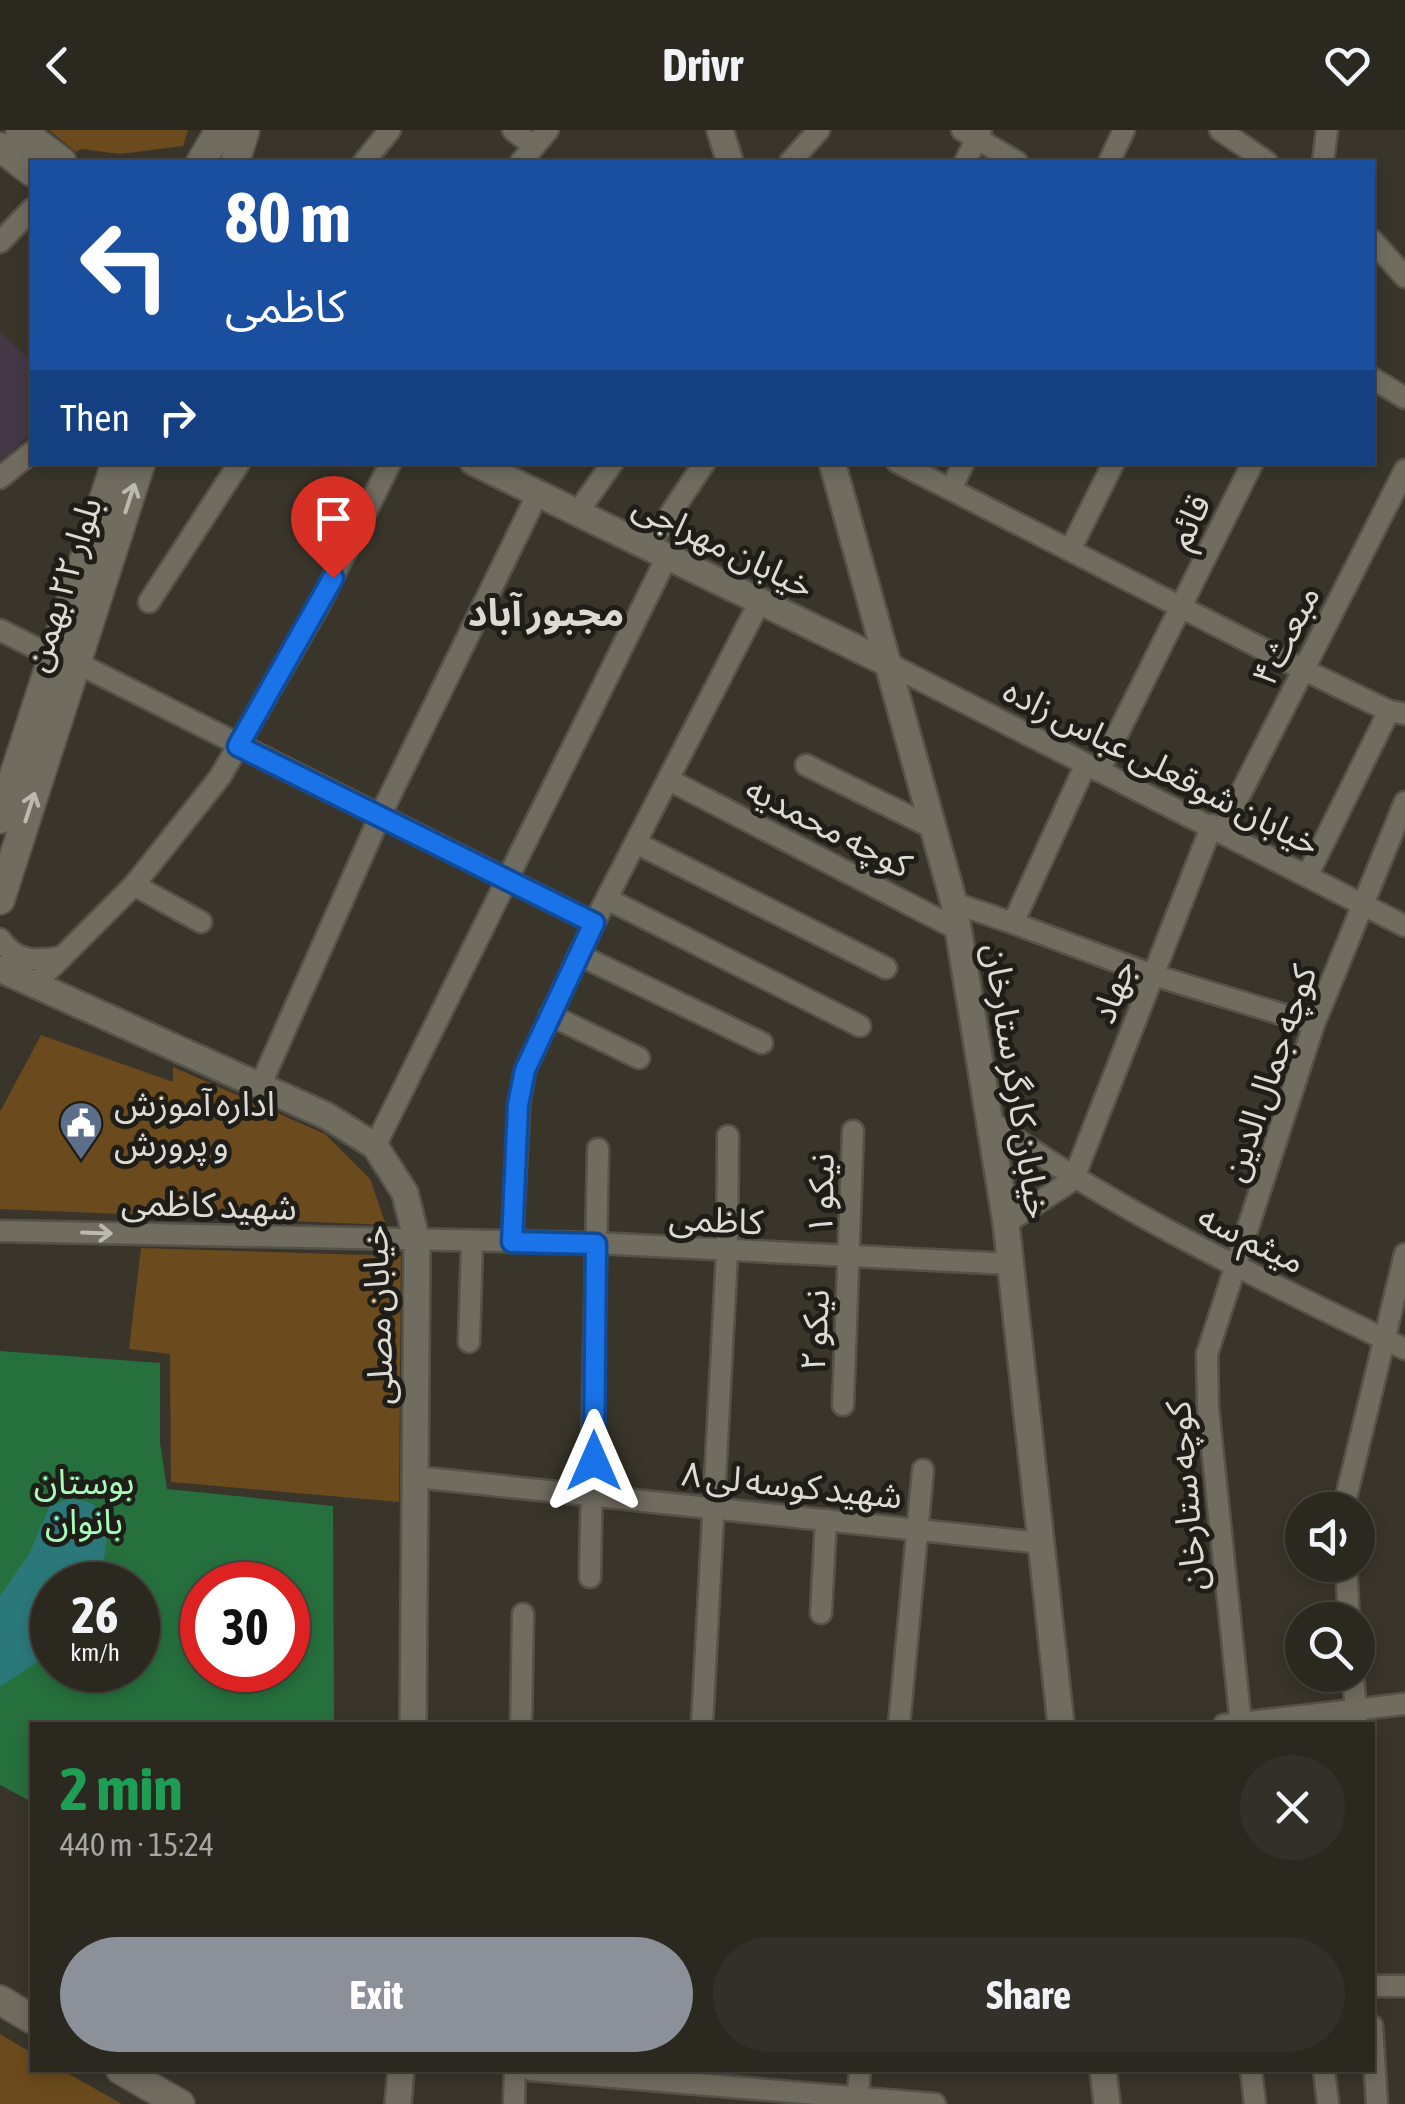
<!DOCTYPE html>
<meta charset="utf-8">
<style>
body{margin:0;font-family:"Asap Condensed","Noto Sans Arabic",sans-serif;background:#333029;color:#f1f3f6;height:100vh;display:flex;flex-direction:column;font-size:38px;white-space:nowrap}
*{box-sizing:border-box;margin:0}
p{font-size:32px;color:#a6a6a5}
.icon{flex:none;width:55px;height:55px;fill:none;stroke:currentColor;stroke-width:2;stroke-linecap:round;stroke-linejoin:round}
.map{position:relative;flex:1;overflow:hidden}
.sheet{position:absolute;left:30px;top:1592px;width:1345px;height:350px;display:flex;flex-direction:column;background:#2b2820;border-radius:0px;box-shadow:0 5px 15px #0003,0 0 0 2px #47443e}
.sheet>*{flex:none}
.top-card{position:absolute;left:30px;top:30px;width:1345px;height:305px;border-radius:0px;box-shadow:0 5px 15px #0003,0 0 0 2px #47443e;background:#1a4fa0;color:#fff;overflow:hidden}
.tools{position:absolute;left:1285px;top:1362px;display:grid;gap:20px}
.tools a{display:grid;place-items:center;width:90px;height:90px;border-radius:50%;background:#2b2820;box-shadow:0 5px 15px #0003,0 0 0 2px #47443e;font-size:50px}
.speed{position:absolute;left:30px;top:1432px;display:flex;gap:20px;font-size:50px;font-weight:700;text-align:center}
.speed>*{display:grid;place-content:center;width:130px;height:130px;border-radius:50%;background:#2b2820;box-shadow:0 5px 15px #0003,0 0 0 2px #47443e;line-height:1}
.speed small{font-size:25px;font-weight:400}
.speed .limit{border:15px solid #d22;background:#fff;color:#111}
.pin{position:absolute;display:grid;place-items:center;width:85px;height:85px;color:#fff;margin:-102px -42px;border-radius:50% 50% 50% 0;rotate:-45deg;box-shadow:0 0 10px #0007}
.pin .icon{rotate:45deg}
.me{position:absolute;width:110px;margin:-55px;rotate:0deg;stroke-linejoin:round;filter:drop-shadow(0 0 8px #0008)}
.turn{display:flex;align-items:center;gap:35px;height:210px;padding:0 30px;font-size:45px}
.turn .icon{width:130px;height:130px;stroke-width:2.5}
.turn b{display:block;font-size:70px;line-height:85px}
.then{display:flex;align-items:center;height:95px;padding:0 30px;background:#0003;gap:20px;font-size:38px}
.round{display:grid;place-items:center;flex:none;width:105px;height:105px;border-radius:52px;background:#333029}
.headline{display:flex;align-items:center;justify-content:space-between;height:170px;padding:0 30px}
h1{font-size:60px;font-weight:700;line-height:75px;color:#1e9e55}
.cta{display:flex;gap:20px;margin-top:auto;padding:20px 30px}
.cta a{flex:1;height:115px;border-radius:60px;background:#8c9099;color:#fff;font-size:40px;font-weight:700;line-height:115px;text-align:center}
.cta a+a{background:#333029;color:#f1f3f6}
header{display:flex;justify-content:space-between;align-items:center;height:130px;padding:0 30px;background:#2b2820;font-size:45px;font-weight:700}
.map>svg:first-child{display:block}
.education{fill:#453846}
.green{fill:#26703d;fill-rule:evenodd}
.water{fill:#2a7879}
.building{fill:#6b4a1d}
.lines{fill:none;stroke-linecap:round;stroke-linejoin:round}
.minor-casing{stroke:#555249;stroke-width:25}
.tertiary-casing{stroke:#555249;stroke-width:30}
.secondary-casing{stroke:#555249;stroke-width:32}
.minor{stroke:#706c60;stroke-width:20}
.tertiary{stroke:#706c60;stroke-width:25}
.secondary{stroke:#706c60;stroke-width:28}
.oneway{stroke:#bcb9b1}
.route-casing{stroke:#114b97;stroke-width:25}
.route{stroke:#1a73e8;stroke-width:18}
.labels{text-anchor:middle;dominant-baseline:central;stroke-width:10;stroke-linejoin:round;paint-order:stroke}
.street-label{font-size:35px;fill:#dddad4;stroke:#1f1d18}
.poi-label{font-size:35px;fill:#dddad4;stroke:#1f1d18;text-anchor:start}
.park-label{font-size:35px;fill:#a6fcb9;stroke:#1f1d18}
.neighbourhood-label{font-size:38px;font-weight:bold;fill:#dddad4;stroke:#1f1d18}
</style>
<header><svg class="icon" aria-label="back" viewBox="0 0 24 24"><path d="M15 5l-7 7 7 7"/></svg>Drivr<svg class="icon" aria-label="heart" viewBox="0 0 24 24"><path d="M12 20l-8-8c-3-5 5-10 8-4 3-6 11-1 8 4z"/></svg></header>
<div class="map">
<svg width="1405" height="1974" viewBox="0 0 1405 1974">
<rect width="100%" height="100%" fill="#39352b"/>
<polygon class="education" points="0,202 32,232 32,302 0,333"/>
<path class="green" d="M0,1221L160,1233V1313L167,1359L333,1376L334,1595H32V1672L0,1655ZM52,1455H138V1540H52ZM202,1455H288V1540H202Z"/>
<path class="water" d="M71,1368L91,1373L105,1384C108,1409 106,1432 96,1455H52V1522L0,1557V1466L29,1424L50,1376Z"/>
<g class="building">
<polygon points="49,0 188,0 183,16 120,24 81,19 76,22"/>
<polygon points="41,905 173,952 173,937 325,1004 370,1049 386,1095 0,1079 0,982"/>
<polygon points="141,1118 401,1126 399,1372 171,1352 170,1224 129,1219"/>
<polygon points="0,1904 32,1923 32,1940 62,1940 122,1974 0,1974"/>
</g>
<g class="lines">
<g class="minor-casing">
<g id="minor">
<polyline points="513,0 534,16"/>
<polyline points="962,0 1017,32"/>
<polyline points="1220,0 1267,32"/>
<polyline points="364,32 390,0"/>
<polyline points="521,32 548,0"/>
<polyline points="790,32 819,0"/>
<polyline points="965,32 981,0"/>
<polyline points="1109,32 1124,0"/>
<polyline points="1323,32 1327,0"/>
<polyline points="1372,110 1405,147"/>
<polyline points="0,112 32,79"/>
<polyline points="1372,248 1405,268"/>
<polyline points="897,332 1304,540 1389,581 1405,584"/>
<polyline points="0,348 32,322"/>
<polyline points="951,359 964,332"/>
<polyline points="578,382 613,332"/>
<polyline points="648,417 705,332"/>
<polyline points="1070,420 1114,332"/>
<polyline points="149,472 240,332"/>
<polyline points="0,500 52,526"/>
<polyline points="77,533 594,793"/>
<polyline points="889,534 1405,796"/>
<polyline points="806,635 933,698"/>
<polyline points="1099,641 1253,332"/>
<polyline points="669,650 959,800"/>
<polyline points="1222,700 1405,340"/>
<polyline points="636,713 886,838"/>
<polyline points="1307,746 1389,581"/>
<polyline points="134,755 201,792"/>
<polyline points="607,769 860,896"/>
<polyline points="954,773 1013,793 1086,634"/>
<polyline points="1013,793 1153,845 1314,894"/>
<path d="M0,809C17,833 35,831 62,827"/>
<polyline points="579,825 762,913"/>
<polyline points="35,854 134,755 220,647 318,477 391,332"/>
<polyline points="550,885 639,928"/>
<polyline points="261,954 380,686 538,363"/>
<path d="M990,991C1121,1084 1261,1149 1405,1219"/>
<polyline points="375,1016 667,427"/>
<polyline points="1073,1050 1212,695"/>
<polyline points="1006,1093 1073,1050"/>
<polyline points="0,1101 596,1113 1011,1134"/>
<polyline points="512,1112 519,975 525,940 594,793 759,473"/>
<polyline points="469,1212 472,1114"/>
<polyline points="843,1275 853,1001"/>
<polyline points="416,1347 1042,1413"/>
<polyline points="1343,1380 1405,1124"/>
<polyline points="1346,1435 1349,1490"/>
<polyline points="590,1447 598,1019"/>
<polyline points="821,1483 826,1390"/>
<polyline points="1353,1545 1357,1595"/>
<polyline points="521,1595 523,1484"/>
<polyline points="702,1595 727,1123 728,1006"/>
<polyline points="899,1595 923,1340"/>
<polyline points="1224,1595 1405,1574"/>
<polyline points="1241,1595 1208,1278 1207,1224 1314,894 1405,672"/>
<polyline points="1372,1856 1405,1856"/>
<polyline points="1372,1896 1377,1974"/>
<polyline points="531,1940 935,1974"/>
<polyline points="1251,1940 1255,1974"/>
<polyline points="1324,1940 1328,1974"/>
<polyline points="514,1974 515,1940"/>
<polyline points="857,1974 860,1940"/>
</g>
</g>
<g class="tertiary-casing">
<g id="tertiary">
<polyline points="720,0 730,32"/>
<polyline points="473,332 889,534"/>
<polyline points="832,332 954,773 1006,1093 1061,1595"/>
<polyline points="0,839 327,986 375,1016 405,1063 417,1112 413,1595"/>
<polyline points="1103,1940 1107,1974"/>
<polyline points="398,1974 401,1940"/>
</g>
</g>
<g class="secondary-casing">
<g id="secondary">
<polyline points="20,0 62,32"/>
<polyline points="0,17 32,42"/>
<polyline points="201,32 220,0"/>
<polyline points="235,32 245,0"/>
<polyline points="0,689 116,332"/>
<polyline points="0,770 141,332"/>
<polyline points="0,1870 32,1889"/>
<polyline points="121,1940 180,1974"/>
</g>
</g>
<use href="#minor" class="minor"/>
<use href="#tertiary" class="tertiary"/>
<use href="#secondary" class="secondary"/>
</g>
<defs><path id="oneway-shaft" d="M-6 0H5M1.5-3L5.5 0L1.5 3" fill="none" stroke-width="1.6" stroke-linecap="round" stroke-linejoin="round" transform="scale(2.5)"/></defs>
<g class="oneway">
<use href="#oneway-shaft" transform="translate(130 368) rotate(-72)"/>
<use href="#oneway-shaft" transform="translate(30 677) rotate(-72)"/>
<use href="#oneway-shaft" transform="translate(97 1103) rotate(2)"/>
</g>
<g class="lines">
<g class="route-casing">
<polyline id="route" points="333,448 238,616 594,793 525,940 518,975 512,1112 596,1114 594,1331"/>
</g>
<use href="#route" class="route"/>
</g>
<defs>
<g id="civic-pin" transform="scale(2.25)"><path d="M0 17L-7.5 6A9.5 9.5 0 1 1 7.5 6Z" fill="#5c6f8a" stroke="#1f1d18"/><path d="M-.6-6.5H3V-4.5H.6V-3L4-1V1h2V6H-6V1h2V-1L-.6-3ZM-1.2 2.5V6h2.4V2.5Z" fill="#fff"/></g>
</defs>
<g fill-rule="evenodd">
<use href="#civic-pin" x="81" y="993"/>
</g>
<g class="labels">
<g class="street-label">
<text transform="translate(1188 391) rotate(-64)">قائم</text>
<text transform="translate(724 415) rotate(26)">خیابان مهراجی</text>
<text transform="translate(62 454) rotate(-72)">بلوار ۲۲ بهمن</text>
<text transform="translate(1285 505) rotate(-63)">مبعث۴</text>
<text transform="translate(1162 636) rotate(27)">خیابان شوقعلی عباس زاده</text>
<text transform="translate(829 696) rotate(27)">کوچه محمدیه</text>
<text transform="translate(1112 861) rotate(-69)">جهاد</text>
<text transform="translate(1268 943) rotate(-71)">کوچه جمال الدین</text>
<text transform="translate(1018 951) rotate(81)">خیابان کارگر ستارخان</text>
<text transform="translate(820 1064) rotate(-89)">نیکو ۱</text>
<text transform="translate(209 1074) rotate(2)">شهید کاظمی</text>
<text transform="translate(716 1089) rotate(3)">کاظمی</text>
<text transform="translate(1252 1108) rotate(26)">میثم سه</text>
<text transform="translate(377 1185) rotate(-92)">خیابان مصلی</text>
<text transform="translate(814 1200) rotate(-87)">نیکو ۲</text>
<text transform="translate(792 1354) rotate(6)">شهید کوسه لی ۸</text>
<text transform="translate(1185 1366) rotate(-95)">کوچه ستارخان</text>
</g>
<g class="poi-label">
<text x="114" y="973">اداره آموزش<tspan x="114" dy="40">و پرورش</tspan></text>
</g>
<g class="park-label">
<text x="84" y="1351">بوستان<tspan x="84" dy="40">بانوان</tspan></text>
</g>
<g class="neighbourhood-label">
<text x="546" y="482">مجبور آباد</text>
</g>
</g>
</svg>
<div class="tools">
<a><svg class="icon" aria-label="sound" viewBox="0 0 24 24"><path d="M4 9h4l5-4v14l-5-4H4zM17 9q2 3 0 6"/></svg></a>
<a><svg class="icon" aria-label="search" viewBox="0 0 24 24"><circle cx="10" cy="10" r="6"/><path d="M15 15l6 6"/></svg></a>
</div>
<div class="speed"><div>26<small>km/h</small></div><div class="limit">30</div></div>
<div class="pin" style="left:333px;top:448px;background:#d93025"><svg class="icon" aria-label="arrive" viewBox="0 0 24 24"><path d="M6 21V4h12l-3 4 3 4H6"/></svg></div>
<svg class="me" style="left:594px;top:1331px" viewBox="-20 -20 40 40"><path d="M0-17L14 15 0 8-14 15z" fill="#1a73e8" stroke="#fff" stroke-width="4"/></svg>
<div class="top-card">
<div class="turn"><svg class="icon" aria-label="left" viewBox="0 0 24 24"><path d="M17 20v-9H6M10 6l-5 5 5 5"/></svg><div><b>80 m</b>کاظمی</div></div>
<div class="then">Then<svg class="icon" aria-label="right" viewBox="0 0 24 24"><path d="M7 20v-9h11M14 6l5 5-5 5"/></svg></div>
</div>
<section class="sheet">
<div class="headline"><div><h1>2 min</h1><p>440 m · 15:24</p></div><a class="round"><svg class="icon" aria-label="close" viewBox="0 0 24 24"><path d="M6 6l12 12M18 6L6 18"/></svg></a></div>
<div class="cta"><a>Exit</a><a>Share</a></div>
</section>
</div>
